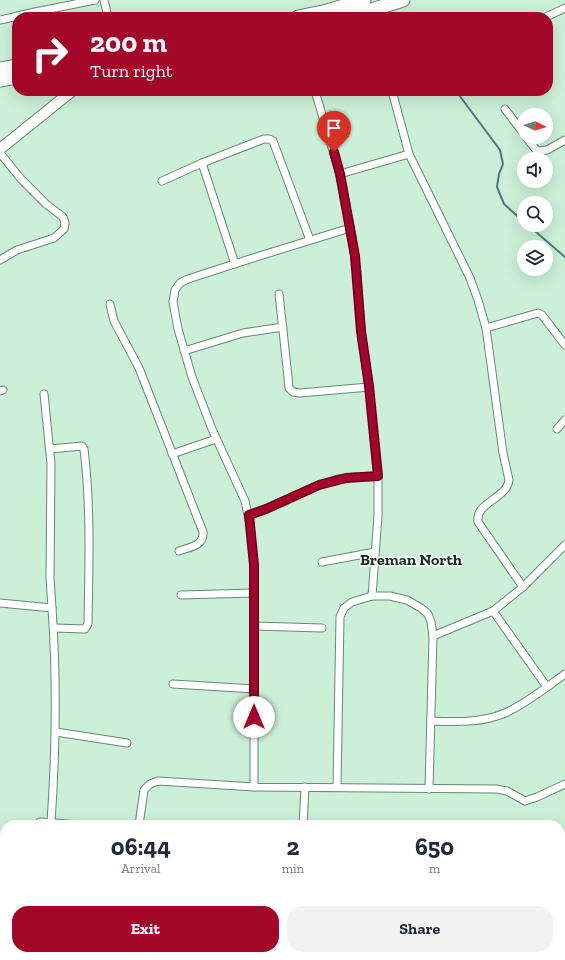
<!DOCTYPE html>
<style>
body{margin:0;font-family:"Zilla Slab",serif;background:#f2f2f3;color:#1f2937;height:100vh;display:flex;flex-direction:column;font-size:15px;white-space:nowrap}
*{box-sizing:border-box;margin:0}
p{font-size:13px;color:#747a83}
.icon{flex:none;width:22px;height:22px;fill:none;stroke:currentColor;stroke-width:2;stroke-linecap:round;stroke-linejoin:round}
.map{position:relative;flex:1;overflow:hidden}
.sheet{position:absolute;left:0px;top:820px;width:565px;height:140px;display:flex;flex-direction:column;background:#fff;border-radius:16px 16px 0 0;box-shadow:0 4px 16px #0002}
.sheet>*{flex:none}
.guide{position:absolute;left:12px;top:12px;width:541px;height:84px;border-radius:16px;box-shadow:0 4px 16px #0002;background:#a40629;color:#fff;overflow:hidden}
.needle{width:26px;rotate:95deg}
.controls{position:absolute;left:517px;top:108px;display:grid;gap:8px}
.controls a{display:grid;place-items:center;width:36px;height:36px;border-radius:50%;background:#fff;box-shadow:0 4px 16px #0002;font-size:20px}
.pin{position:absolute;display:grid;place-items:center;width:34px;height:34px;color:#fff;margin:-41px -17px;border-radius:50% 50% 50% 0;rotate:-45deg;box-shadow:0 0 4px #0007}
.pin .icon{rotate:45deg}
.me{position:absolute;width:44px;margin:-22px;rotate:0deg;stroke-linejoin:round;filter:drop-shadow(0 0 3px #0008)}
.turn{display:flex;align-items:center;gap:14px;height:84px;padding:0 12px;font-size:18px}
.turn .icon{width:52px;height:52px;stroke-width:2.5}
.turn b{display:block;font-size:28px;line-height:34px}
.eta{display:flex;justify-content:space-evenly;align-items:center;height:68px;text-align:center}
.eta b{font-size:24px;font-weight:800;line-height:28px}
.button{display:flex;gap:8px;margin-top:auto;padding:8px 12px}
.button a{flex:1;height:46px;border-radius:16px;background:#a40629;color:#fff;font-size:16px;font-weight:800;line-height:46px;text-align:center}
.button a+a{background:#f2f2f3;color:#1f2937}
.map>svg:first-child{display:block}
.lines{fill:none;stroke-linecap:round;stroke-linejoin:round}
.stream{stroke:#4d797e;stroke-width:2}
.street-casing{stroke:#678872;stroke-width:9}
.secondary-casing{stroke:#678872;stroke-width:12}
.highway-casing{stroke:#678872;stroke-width:15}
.street{stroke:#fff;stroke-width:7}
.secondary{stroke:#fff;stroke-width:10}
.highway{stroke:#fff;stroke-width:13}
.route-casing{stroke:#6b041b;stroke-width:10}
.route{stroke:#a40629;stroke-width:7}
.labels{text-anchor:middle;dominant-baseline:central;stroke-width:3;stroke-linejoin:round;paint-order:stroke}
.district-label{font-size:16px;font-weight:bold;fill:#12311f;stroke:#fff}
</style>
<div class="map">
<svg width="565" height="960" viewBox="0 0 565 960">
<rect width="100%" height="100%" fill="#cbefd7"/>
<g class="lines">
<g class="stream">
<polyline points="454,91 459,95 500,150 503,164 499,174 497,187 504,204 524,222"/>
<polyline points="528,225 565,257"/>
</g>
<g class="street-casing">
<g id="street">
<polyline points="104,0 108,17"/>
<polyline points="546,17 565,8"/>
<polyline points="0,20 35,12 95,0"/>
<polyline points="315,91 340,174 352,237 357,273 361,331 369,387 378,476 378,516 372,596"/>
<polyline points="392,91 409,154"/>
<polyline points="505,109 524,134"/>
<polyline points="526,137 537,151 547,150 565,140"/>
<polyline points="0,153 21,179 46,204 63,217 65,223 64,229 54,238 17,250 0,260"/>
<polyline points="202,163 235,264"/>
<path d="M340,174L409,154L470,278L478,300L486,328L503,453L509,480C507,499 475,502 478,522L523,587"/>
<polyline points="162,181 202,163 264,139 269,139 273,141 310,240"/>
<polyline points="279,294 288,377 289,388 293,392 300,393 369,387"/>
<path d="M110,304L114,321L139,368L203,532C204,546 190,547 179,551"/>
<polyline points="486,328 538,313 542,315 565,345"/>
<polyline points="184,351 243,333 283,327"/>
<polyline points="0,391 3,390"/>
<polyline points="44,394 51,464 50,578 52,608"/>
<polyline points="557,429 565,420"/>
<path d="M50,449L82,446L84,449C91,507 89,565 88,624L85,629L54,628"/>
<polyline points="172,454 216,439"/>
<polyline points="249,515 266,509 319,485 338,479 355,477 378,476"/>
<polyline points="322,562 375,552"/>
<polyline points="181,595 254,593"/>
<path d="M0,603L52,608C57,680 56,751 51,822"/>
<polyline points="493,611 547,687"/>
<polyline points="254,626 322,628"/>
<polyline points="433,636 493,611 523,587 565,545"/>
<polyline points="173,684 254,689"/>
<path d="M431,721C456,722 482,723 505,713C524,705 548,686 565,674"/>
<polyline points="56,732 127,743"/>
<polyline points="254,787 254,565 250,524 245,501 212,429 192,377 178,329 173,302 175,290 180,283 188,279 256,257 350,228"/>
<polyline points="337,787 340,617 344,608 352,602 372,596 390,596 407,600 421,608 428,614 431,622 433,636 429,789"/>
<polyline points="37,825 40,822 81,825"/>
<polyline points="139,825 144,790 150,784 158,781 254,787 496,789 507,791 525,801 537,797 565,784"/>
<polyline points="303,825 305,787"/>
<polyline points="560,934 565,933"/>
<polyline points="198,955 215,955"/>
<polyline points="24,960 24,955"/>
<polyline points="107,960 107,955"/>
<polyline points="493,960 504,955"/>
</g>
</g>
<g class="secondary-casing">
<polyline id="secondary" points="0,149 72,91"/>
</g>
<g class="highway-casing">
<g id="highway">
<polyline points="298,17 327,11 364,0"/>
<polyline points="349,17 403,0"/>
<polyline points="0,69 17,66"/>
<polyline points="0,80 17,77"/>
</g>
</g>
<use href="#street" class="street"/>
<use href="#secondary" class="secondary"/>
<use href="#highway" class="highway"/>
</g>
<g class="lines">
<g class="route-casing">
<polyline id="route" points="254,717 254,565 249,515 266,509 319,485 346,478 378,476 369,386 361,331 355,256 340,174 334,152"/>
</g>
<use href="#route" class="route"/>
</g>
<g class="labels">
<g class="district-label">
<text x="411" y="559">Breman North</text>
</g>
</g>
</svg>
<div class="controls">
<a><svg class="needle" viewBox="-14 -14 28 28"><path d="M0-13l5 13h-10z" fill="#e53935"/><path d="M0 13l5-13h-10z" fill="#747a83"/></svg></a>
<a><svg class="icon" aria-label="sound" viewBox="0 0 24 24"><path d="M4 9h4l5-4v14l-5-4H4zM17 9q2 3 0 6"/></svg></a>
<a><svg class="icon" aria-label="search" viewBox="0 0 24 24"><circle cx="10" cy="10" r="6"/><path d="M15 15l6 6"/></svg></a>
<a><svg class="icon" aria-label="layers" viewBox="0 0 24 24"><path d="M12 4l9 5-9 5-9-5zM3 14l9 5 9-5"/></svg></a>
</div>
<div class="pin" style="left:334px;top:152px;background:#d93025"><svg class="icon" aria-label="arrive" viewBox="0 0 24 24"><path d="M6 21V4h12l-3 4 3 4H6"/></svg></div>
<svg class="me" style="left:254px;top:717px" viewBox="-20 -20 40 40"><circle r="19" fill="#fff"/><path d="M0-13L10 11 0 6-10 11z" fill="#a40629"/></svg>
<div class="guide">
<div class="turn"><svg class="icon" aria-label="right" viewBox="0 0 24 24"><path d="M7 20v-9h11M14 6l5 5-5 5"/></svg><div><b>200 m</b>Turn right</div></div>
</div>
<section class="sheet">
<div class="eta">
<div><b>06:44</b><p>Arrival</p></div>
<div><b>2</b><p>min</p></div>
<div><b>650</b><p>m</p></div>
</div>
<div class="button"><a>Exit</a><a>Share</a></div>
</section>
</div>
